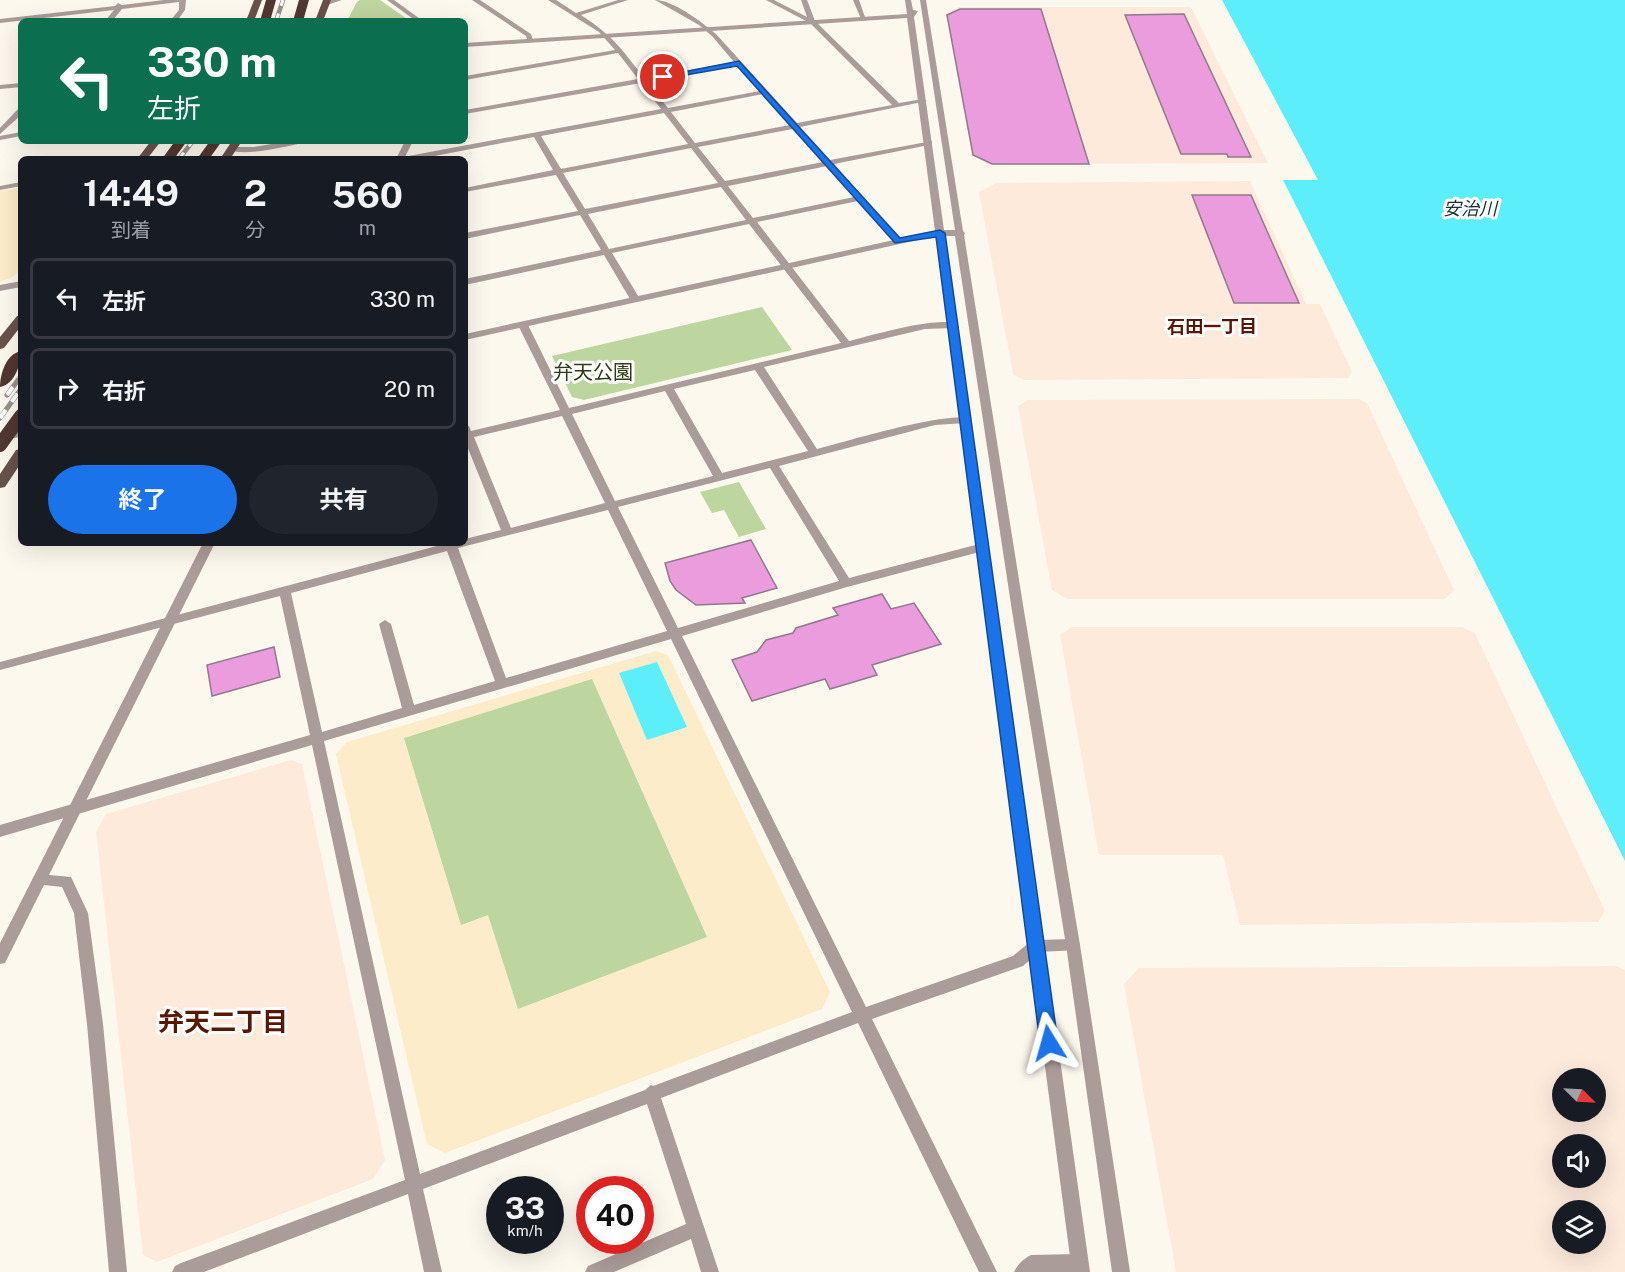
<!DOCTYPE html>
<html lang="ja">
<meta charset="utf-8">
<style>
body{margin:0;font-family:"Public Sans","Noto Sans JP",sans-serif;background:#20242c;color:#f1f3f6;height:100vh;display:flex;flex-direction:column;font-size:22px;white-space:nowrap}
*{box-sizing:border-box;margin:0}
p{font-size:20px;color:#9ea1a6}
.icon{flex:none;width:33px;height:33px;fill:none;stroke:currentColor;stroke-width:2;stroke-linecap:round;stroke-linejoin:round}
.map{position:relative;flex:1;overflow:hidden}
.panel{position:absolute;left:18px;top:156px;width:450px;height:390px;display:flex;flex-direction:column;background:#171b24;border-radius:9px;box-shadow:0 6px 24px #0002}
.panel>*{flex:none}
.guide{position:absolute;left:18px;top:18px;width:450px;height:126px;border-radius:9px;box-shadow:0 6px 24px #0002;background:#0b6e4f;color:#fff;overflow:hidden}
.needle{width:39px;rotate:114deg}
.buttons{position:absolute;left:1552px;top:1068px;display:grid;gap:12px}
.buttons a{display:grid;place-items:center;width:54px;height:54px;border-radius:50%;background:#171b24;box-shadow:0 6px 24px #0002;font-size:30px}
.speed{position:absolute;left:486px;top:1176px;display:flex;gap:12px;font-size:30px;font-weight:700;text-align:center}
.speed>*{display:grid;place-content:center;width:78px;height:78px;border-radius:50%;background:#171b24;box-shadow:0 6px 24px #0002;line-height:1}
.speed small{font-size:15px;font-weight:400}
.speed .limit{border:9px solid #d22;background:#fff;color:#111}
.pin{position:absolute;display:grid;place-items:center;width:51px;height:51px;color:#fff;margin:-26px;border:3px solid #fff;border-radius:50%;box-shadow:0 2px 6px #0007}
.me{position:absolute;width:66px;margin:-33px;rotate:352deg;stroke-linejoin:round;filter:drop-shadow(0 0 4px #0008)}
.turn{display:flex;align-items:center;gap:21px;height:126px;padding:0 30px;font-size:27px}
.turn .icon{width:78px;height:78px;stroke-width:2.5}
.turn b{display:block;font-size:42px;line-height:51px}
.eta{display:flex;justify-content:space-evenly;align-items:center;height:102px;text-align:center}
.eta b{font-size:36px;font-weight:700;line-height:42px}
.button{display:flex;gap:12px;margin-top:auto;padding:12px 30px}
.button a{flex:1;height:69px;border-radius:36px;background:#1a73e8;color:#fff;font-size:24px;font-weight:700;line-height:69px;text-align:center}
.button a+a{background:#20242c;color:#f1f3f6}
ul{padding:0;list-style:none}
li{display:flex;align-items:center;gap:18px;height:81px;margin:0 12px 9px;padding:0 18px;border:3px solid #363941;border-radius:9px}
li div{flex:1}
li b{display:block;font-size:22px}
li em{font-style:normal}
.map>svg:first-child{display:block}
.built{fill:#fcecc9}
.industrial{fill:#feeadb;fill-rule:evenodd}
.green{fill:#bdd59e}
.water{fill:#5ceefa}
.building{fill:#ea9cdc;stroke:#90798c;stroke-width:1.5}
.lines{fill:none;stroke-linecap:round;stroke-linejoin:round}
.minor{fill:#aa9c98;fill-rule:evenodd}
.tertiary{fill:#aa9c98;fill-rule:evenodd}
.primary{fill:#68514b;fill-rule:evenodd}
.motorway{fill:#513731;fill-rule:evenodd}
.rail-far1-casing{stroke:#979287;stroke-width:4.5}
.rail-casing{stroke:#979287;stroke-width:5}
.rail-far1{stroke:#fff;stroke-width:3;stroke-dasharray:8;stroke-linecap:butt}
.rail{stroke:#fff;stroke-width:4;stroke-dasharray:10;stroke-linecap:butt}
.motorway-bridge{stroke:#513731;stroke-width:14}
.route{fill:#1a73e8;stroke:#114b97;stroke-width:1.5}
.labels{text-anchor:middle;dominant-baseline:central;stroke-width:6;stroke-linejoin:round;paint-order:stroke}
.far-water-label{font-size:18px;font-style:italic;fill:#1a3335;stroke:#fff}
.far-neighbourhood-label{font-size:18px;font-weight:bold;fill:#581800;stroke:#fff}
.park-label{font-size:20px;fill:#2e3c17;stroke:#fff}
.near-neighbourhood-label{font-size:26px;font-weight:bold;fill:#581800;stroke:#fff}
</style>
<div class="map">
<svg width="1625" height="1272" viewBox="0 0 1625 1272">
<rect width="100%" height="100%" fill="#fdf8ed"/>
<g class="built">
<polygon points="21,188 21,267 14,276 0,282 0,191"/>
<polygon points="656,651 668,655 830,992 822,1009 445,1153 427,1144 336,754 347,742"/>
</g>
<g class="industrial">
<polygon points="959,7 1191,7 1268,163 991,164 973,156 946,13"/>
<polygon points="1250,181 1306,304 1320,304 1352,372 1348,378 1024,380 1013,374 979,192 996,183"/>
<polygon points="1359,399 1367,403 1454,590 1445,599 1067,599 1052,590 1018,406 1028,400"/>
<polygon points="1072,627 1462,627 1475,633 1605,911 1598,922 1240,925 1223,855 1099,855 1060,635"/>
<polygon points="291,760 302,764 385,1160 373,1179 157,1262 143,1255 96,832 106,814"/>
<path d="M1616,966L1625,970V1272H1176L1124,984L1139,968ZM1596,1078V1112H1563V1078ZM1596,1144V1178H1563V1144ZM1596,1210V1244H1563V1210Z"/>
</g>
<g class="green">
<polygon points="360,0 380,0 410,21 347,21 357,2"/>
<polygon points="762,307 792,350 584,400 572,397 552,356"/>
<polygon points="739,482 766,529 739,537 724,510 712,513 700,492"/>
<polygon points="592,679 707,937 518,1009 488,915 461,925 404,738"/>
</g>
<g class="water">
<polygon points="1222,0 1625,0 1625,861 1283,180 1318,180"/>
<polygon points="657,662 687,727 647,740 619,673"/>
</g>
<g class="building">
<polygon points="960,9 1041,9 1089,164 992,164 973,155 947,15"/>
<polygon points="1184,14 1251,157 1228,157 1227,154 1181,154 1125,15"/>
<polygon points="1192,195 1251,195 1299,303 1234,303"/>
<polygon points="751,540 777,588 742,598 745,603 696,605 676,590 670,581 665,563"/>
<polygon points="882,594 891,609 914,603 941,644 872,665 877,675 830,689 825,679 752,701 732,660 757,652 766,640 793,633 796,628 838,615 833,608"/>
<polygon points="274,647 280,677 212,696 207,665"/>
</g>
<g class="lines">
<g class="minor">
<polygon points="164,0 186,0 185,10 177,21 170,21 179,10 179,2 122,9 112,21 105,21 114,10 0,23 0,19 115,6 118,3 122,5"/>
<polygon points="331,0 342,0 327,5 324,3"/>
<polygon points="472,0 480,0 531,34 533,40 528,41 526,36"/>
<path d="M548,0H556L576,13L618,0H628L581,15C612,35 622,49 644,78L734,62L712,36L699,25L655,0C673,0 702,22 716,34L797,123L892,105L810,23L766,0H774L807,17L801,0H807L815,21L899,103L923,99L927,101L800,127L830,160L932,141V145H929L834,164L901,239V243H895L858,201L757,222L849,341C870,336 942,314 958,325L953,328L925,329L764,367L817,449C841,443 956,408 971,420L966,423L935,425L779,466L849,578L983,543L989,547L987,550L847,587L682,636L866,1007L1013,956L1031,941L1036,940L1073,939L1078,940L1080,945L1078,950L1039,952L1023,966L872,1019L997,1272H979L858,1023L661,1098L719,1272H701L691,1239L614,1272H585L588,1266L686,1224L647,1104L423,1189L442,1272H424L408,1194L204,1272H172L175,1266L181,1263L405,1180L312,745L0,837V825L310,735L280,596L0,670V662L448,543H465V539L501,530L465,441V425L469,426L471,431L560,410L518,325L520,323L523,322L528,325L569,408L841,343L749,224L612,253L640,299L635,302L630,299L604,255L465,285V279L601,250L580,215L465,239V233L578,211L556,175L465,192V188L553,170L534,137L419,159H402L403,157L661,109L641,83L465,114V110L638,79L618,53L465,80V76L615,50L599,32ZM737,65L760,91L668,108L647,82ZM763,94L790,125L695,143L671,112ZM664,113L688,144L561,169L541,136ZM793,129L823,162L725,181L698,147ZM691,148L718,183L585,209L563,173ZM827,166L854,197L753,218L728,186ZM721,187L746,220L609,249L588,214ZM755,370L808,451L722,473L674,389ZM665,391L713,476L615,501L572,414ZM562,416L605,503L511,528L474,437ZM770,468L839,581L678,628L618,507ZM608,510L667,631L506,678L458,548ZM447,551L495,681L414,705L391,624L385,620L379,624L402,708L322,732L291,593ZM671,639L852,1012L653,1086L651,1085L645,1090L420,1174L324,741Z"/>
<polygon points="853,0 859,0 866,20 861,19"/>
<polygon points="21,83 21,87 0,89 0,85"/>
<polygon points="18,109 21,109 21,115 0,134 0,128"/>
<path d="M289,141H307L303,143C286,146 242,158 228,149L232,147H254Z"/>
<polygon points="21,182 21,186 0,190 0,186"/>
<polygon points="21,281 21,287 0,291 0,285"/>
<polygon points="39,874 71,877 88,913 103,1024 127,1272 109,1272 87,1024 74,913 62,887 34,884 32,880 34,876"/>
<path d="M1079,1254L1085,1257L1088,1263L1085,1269L1079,1272H1014C1018,1264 1023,1259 1031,1255Z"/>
</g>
<g class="tertiary">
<polygon points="387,0 394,0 423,21 416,21"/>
<polygon points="905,0 911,0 913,10 918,11 914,17 944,230 955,230 920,0 926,0 963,231 965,233 964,235 1024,611 1080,945 1130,1272 1112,1272 1066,945 1012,611 955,236 944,236 1090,1272 1072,1272 936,236 465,340 465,334 935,231 907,18 465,47 465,43 907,14"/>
<polygon points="21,132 21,136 0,140 0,136"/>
<polygon points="405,141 413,141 404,159 396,159"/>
<polygon points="21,431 21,437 0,440 0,434"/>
<polygon points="203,543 215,543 5,963 0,964 0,943"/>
</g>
<g class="primary">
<polygon points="254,0 262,0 254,21 246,21"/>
<polygon points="323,0 331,0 323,21 315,21"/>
<polygon points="151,141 161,141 147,159 137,159"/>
<polygon points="232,141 242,141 230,159 220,159"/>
<polygon points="21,315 21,326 4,348 0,349 0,337 17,316"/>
<polygon points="21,449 21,463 5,487 0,488 0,474 16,450"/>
</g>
<g class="motorway">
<polygon points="266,0 276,0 270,21 260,21"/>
<polygon points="299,0 309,0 303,21 293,21"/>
<polygon points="175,141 187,141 174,159 162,159"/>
<polygon points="210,141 222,141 209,159 197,159"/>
<path d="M21,351C21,364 15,384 0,387C0,374 6,354 21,351Z"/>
</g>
<g class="rail-far1-casing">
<g id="rail-far1">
<polyline points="276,21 283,0"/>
<polyline points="179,159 193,141"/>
</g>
</g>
<g class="rail-casing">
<g id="rail">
<polyline points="7,395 21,376"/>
<polyline points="0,418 21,389"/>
</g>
</g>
<use href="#rail-far1" class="rail-far1"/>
<use href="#rail" class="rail"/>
<polyline class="motorway-bridge" points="0,445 21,416"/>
</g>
<polygon class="route" points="739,61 900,238 940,230 945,233 1058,1043 1055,1049 1049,1052 1043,1049 1040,1043 936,237 895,243 737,66 663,79 658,77"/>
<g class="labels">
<g class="far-water-label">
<text x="1470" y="208">安治川</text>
</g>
<g class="far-neighbourhood-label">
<text x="1212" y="326">石田一丁目</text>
</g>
<g class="park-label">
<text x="593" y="372">弁天公園</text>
</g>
<g class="near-neighbourhood-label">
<text x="223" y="1021">弁天二丁目</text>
</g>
</g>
</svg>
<div class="buttons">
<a><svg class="needle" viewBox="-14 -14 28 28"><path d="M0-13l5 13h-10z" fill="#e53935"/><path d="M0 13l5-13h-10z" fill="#9ea1a6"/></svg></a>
<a><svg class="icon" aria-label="sound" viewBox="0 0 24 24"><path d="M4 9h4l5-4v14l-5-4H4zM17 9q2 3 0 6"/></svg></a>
<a><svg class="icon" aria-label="layers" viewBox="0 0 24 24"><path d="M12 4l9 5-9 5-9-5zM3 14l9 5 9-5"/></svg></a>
</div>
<div class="speed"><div>33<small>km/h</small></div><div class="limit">40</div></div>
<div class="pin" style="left:663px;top:77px;background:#d93025"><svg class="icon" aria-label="arrive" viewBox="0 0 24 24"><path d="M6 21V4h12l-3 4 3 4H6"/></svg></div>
<svg class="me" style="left:1049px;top:1043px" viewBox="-20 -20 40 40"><path d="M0-17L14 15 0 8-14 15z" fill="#1a73e8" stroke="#fff" stroke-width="4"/></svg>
<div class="guide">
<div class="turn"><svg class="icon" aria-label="left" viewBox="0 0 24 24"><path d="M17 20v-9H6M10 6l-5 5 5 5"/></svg><div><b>330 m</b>左折</div></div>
</div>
<section class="panel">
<div class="eta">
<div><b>14:49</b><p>到着</p></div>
<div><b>2</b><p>分</p></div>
<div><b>560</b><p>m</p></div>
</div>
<ul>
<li><svg class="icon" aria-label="left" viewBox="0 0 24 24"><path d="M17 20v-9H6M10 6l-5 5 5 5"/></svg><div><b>左折</b></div><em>330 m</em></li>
<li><svg class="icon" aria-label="right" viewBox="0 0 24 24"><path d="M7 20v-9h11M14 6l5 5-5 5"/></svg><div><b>右折</b></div><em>20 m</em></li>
</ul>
<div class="button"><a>終了</a><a>共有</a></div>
</section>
</div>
